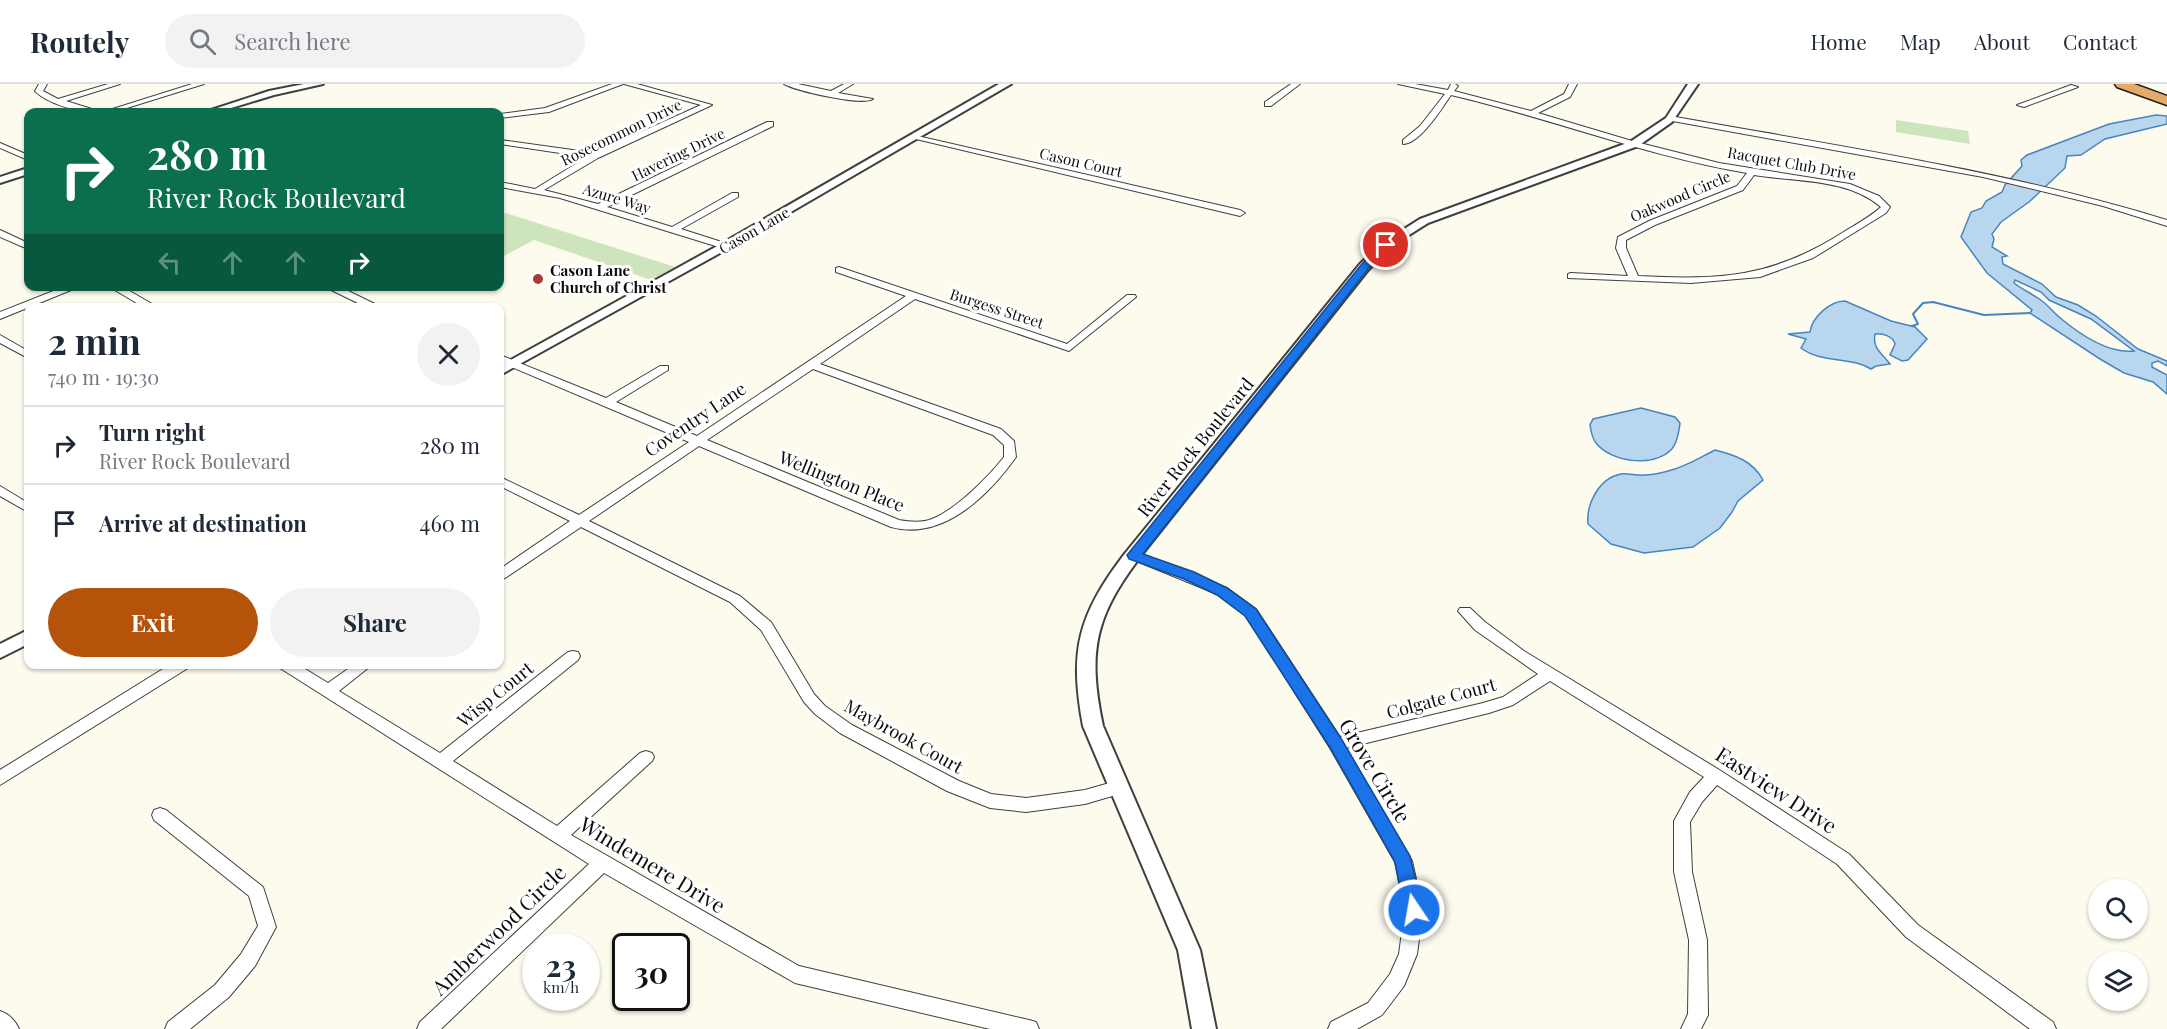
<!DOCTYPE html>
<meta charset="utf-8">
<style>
body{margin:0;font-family:"Playfair Display",serif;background:#f2f2f3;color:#1f2937;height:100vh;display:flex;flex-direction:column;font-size:22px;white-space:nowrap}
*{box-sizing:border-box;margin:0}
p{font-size:20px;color:#747a83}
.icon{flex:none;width:33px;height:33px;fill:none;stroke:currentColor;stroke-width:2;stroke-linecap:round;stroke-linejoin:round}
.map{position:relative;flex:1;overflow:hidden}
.details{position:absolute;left:24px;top:219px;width:480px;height:366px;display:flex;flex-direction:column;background:#fff;border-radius:12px;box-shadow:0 2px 4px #0004}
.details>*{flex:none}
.guide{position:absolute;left:24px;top:24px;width:480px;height:183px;border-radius:12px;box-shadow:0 2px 4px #0004;background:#0b6e4f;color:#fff;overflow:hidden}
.buttons{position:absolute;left:2088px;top:795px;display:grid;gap:12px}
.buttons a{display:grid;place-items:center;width:60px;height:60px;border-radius:50%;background:#fff;box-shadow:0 2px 4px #0004;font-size:30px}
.speed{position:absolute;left:522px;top:849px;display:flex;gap:12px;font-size:30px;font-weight:700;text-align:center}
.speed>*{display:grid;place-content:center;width:78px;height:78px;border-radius:50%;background:#fff;box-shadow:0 2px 4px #0004;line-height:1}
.speed small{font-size:15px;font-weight:400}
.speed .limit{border:3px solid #111;border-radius:9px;background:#fff;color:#111}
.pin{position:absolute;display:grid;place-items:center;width:51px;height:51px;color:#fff;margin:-26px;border:3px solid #fff;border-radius:50%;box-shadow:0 2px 6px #0007}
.me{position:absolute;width:66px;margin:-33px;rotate:348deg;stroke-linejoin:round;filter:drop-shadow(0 0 4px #0008)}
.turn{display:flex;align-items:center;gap:21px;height:126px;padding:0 24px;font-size:27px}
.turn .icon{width:78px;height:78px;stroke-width:2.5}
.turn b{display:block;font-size:42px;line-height:51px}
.lanes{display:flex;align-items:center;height:57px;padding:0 24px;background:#0003;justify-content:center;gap:30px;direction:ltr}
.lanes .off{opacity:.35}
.round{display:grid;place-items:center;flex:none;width:63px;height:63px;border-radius:32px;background:#f2f2f3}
.head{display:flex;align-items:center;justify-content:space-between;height:102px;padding:0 24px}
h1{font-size:36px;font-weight:700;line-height:45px}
.action{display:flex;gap:12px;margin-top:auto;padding:12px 24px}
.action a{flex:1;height:69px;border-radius:36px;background:#b45309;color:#fff;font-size:24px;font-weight:700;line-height:69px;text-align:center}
.action a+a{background:#f2f2f3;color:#1f2937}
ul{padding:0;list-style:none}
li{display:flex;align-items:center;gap:18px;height:78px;padding:0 24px;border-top:2px solid #e0e1e3}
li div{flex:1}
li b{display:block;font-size:22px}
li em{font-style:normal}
header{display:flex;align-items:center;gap:36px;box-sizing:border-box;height:84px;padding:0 30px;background:#fff;border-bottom:2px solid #e0e1e3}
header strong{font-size:28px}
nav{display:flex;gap:33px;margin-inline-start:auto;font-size:21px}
.search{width:420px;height:54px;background:#f2f2f3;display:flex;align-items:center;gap:15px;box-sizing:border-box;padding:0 21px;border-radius:33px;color:#747a83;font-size:22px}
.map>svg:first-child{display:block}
.green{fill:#cde4bc}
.water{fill:#b9d6ef;stroke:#4885be;stroke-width:1.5;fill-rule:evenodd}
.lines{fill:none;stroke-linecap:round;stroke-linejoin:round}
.stream{stroke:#4885be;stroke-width:2}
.minor-casing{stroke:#404040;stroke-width:2}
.tertiary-casing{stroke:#404040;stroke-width:4}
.motorway-casing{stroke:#1e1e1e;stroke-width:3}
.minor{fill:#fff;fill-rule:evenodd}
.tertiary{fill:#fff;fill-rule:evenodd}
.motorway{fill:#e4aa66;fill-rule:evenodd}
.route{fill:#1a73e8;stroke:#114b97;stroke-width:1.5}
.poi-dot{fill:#ad3935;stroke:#fff;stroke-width:2}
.labels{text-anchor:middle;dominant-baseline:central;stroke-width:6;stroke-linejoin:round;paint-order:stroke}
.far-street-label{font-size:15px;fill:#0d0d0d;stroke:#fff}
.far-poi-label{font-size:15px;font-weight:bold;fill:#0d0d0d;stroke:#fff;text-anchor:start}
.street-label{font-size:18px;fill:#0d0d0d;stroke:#fff}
.near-street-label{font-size:21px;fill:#0d0d0d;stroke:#fff}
</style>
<header>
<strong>Routely</strong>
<div class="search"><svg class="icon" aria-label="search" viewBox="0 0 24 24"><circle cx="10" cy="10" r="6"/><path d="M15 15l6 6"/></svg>Search here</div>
<nav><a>Home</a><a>Map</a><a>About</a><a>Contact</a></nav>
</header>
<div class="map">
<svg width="2167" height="945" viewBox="0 0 2167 945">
<rect width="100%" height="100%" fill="#fdfbee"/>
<g class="green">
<polygon points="1896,36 1968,47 1970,60 1896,48"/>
<polygon points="506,129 675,183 651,196 534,156 500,174 500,132"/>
</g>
<g class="water">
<path d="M2156,31L2167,32V40L2105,55L2081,71L2067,72L2065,84L2029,118L2001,138L1992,150L1994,155L1992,163L2007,172L2002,173L2003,180L2042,200L2056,213L2078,221L2096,232L2138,265L2167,277V282L2158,277L2152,279V283L2167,291V310L2153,298L2124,289L2100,275L2030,229L2032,226L1987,189L1961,153L1971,128L1982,124L1986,117L2002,108L2005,101L2022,82L2021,76L2027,71L2109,40ZM2015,196L2041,208L2049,216L2091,235L2134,267C2107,270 2078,249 2059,233C2053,228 2048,221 2042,217C2033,210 2023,206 2014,199Z"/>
<path d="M1845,217L1891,237L1915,243L1927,255L1908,276L1902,277L1890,271L1895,260C1893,252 1882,249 1875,250C1872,265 1883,270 1890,280L1876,282L1871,285C1851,272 1822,280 1801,264L1806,255L1788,250L1810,248C1812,233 1830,217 1845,217Z"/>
<path d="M1641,324L1675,333L1680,339C1679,348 1677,360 1671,366C1652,384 1611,378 1596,359C1592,354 1591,348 1590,341L1593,335Z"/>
<path d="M1715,366C1735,371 1753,377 1763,396L1738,417L1732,428L1720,444L1693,463L1644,469L1611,460L1588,440C1586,420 1599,394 1621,390C1629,389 1637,392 1645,391C1652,391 1661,389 1668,387C1686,383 1699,374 1715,366Z"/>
</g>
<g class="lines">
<polyline class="stream" points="1912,242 1918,240 1913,230 1923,219 1933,218 1984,231 2030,229"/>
<g class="minor-casing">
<g id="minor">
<path d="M39,0H47L43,7L58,15L108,0H120L66,17L95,26L96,28C77,28 48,20 35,7Z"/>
<polygon points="192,0 204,0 114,28 103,28"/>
<polygon points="612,0 623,0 549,28 500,34 500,30 545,24"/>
<polygon points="624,0 637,0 712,21 598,74 544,106 598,120 767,38 773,38 773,42 607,123 672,143 732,109 738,109 738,113 681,145 728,160 728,164 722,164 560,114 500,103 500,98 535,105 587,73 500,60 500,56 594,69 701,21"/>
<path d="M784,0H798L831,7L844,0H853L838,9L873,15C861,22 797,7 784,0Z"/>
<polygon points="1291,0 1300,0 1271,22 1265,22 1265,18"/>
<path d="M1398,0H1415L1448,6L1451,0H1455L1458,2L1454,7L1531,27L1564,10L1569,0H1577L1570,13L1538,29L1632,57L1719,79L1850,100L1879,112L1890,123L1886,129L1813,174L1760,193L1691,199L1568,194V190L1571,189L1628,192L1616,164L1618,153L1649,137L1737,102L1747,89C1646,72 1550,34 1451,11C1442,24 1420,60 1403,60V56L1420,42L1445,10ZM1754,91C1796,98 1847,94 1881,123C1870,133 1855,141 1842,149C1771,194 1720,196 1638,192L1626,164V156L1655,141L1743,106Z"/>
<polygon points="2071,1 2078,3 2024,23 2017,21"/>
<path d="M1670,32C1837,62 2004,86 2167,136V142L2103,122L1983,93L1667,36L1666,34Z"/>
<polygon points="913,51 1240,126 1245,129 1240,132 916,55 912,53"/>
<polygon points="0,59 28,71 28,76 0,64"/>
<polygon points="0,146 28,159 28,165 0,153"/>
<path d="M839,183L1067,260L1127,211H1135L1136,213L1069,267L915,215L820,280L1001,345L1014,357L1016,373C988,412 943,457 891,443L699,362L589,437L740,512L771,538L814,610L825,622L852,641L959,697L991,710L1026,714L1085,706L1120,696L1126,698L1128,703L1126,708L1085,720L1026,728L990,724L947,707L840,649L815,630L804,618L761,546L730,518L581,443L505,494L500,495V485L570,437L500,402V393L579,431L689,358L500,278V271L606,314L660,282H668V286L616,318L697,352L906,212L836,188V184ZM813,285L993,351L1004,361V373C988,393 957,425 932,435C922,439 910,438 899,436L707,356Z"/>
<polygon points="66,202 81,202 0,235 0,228"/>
<polygon points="108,202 121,202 159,224 145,224"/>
<polygon points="323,202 338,202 383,224 368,224"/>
<polygon points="0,251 28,267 28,274 0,259"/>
<polygon points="0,402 28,419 28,428 0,412"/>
<polygon points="1134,467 1227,504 1256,525 1340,653 1483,619 1503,613 1538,590 1475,546 1458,527 1460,524 1470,524 1485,538 1524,567 1721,687 1849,770 1918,841 2053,938 2056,945 2030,945 1906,853 1837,780 1717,701 1702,718 1690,738 1692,788 1707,856 1708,931 1701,945 1681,945 1688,930 1689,856 1674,788 1674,737 1690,708 1704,693 1550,597 1513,621 1489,629 1346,664 1412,777 1423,826 1417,870 1404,902 1382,931 1357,945 1328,945 1331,938 1368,919 1390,890 1399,870 1405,826 1395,778 1330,664 1246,531 1217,510 1129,474 1127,471 1129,468"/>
<polygon points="573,567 578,568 580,572 578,576 453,677 557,742 640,669 646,667 652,669 654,673 652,677 571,751 799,882 1029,936 1036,938 1039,945 990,945 795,899 604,789 441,945 417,945 420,938 589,780 280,584 278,580 297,580 328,599 355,580 373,580 339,607 440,669 568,568"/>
<polygon points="171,580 190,580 188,584 0,701 0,686"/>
<polygon points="160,724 166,726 263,803 276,843 255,882 229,913 190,945 165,945 168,938 215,901 241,870 258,842 249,812 154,736 152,731 154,726"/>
<path d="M0,927C9,930 15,936 19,945H0Z"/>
</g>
</g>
<g class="tertiary-casing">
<g id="tertiary">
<polygon points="304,0 323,0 274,11 218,28 205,28 269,7"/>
<polygon points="999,0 1011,0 729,164 500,291 500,282 721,160"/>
<path d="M1688,0H1698L1672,38L1638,62L1428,139L1390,163L1368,186L1147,464C1097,528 1086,562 1103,642L1200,866L1216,945H1192L1178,866L1083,642C1069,567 1078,532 1123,472L1360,180L1382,159L1420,135L1630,58L1666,34Z"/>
<polygon points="28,84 28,90 0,99 0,93"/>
<polygon points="28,546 28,560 0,574 0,560"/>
</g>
</g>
<g class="motorway-casing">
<polygon id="motorway" points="2115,0 2134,0 2167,12 2167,21 2117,3"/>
</g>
<use href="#minor" class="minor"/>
<use href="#tertiary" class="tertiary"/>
<use href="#motorway" class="motorway"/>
</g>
<polygon class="route" points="1382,159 1390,161 1368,185 1143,470 1194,488 1227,504 1256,525 1342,656 1410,772 1423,826 1420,832 1414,835 1407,832 1404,826 1395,778 1331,665 1245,532 1217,511 1184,495 1129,475 1127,471 1361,181"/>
<circle class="poi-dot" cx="538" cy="195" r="6"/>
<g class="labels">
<g class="far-street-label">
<text transform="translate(621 48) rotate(-26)">Rosecommon Drive</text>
<text transform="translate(678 70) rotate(-26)">Havering Drive</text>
<text transform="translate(1081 78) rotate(13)">Cason Court</text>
<text transform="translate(1792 79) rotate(10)">Racquet Club Drive</text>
<text transform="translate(1680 112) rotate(-23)">Oakwood Circle</text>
<text transform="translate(617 114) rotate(17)">Azure Way</text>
<text transform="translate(754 146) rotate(-30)">Cason Lane</text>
<text transform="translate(997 224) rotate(18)">Burgess Street</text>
</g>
<g class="far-poi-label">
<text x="550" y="186">Cason Lane<tspan x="550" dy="17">Church of Christ</tspan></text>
</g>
<g class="street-label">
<text transform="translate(695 335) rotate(-34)">Coventry Lane</text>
<text transform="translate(1195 363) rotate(-51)">River Rock Boulevard</text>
<text transform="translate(842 397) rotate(22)">Wellington Place</text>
<text transform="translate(495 610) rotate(-39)">Wisp Court</text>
<text transform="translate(1441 614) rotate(-15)">Colgate Court</text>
<text transform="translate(904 652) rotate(29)">Maybrook Court</text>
</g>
<g class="near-street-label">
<text transform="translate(1376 686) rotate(59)">Grove Circle</text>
<text transform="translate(1777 705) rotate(33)">Eastview Drive</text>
<text transform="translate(653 780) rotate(31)">Windemere Drive</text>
<text transform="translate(498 845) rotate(-44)">Amberwood Circle</text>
</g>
</g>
</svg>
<div class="buttons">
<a><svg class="icon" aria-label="search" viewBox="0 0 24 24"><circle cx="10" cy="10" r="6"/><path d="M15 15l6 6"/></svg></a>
<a><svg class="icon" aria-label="layers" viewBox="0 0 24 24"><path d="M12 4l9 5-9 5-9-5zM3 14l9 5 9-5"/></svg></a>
</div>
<div class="speed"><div>23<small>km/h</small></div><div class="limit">30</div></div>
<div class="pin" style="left:1386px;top:161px;background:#d93025"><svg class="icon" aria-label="arrive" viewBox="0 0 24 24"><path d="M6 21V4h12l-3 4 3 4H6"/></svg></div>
<svg class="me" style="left:1414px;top:826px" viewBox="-20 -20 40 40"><circle r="17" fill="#1a73e8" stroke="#fff" stroke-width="3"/><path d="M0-11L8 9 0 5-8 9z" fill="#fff"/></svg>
<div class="guide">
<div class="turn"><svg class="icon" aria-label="right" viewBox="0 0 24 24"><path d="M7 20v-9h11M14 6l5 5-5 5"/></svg><div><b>280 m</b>River Rock Boulevard</div></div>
<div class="lanes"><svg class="icon off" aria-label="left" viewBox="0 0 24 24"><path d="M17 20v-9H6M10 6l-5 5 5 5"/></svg><svg class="icon off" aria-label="ahead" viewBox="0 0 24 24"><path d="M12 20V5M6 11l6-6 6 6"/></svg><svg class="icon off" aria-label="ahead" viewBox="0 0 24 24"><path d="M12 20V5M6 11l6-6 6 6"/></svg><svg class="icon" aria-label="right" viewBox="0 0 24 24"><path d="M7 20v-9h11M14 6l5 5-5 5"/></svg></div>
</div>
<section class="details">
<div class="head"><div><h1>2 min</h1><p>740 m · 19:30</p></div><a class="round"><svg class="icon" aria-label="close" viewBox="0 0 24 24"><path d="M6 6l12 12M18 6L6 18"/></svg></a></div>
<ul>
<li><svg class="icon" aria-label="right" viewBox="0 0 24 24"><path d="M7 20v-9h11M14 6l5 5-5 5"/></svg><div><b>Turn right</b><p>River Rock Boulevard</p></div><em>280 m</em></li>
<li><svg class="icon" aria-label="arrive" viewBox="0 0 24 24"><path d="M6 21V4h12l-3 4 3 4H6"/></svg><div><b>Arrive at destination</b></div><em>460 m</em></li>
</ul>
<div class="action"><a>Exit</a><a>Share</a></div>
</section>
</div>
